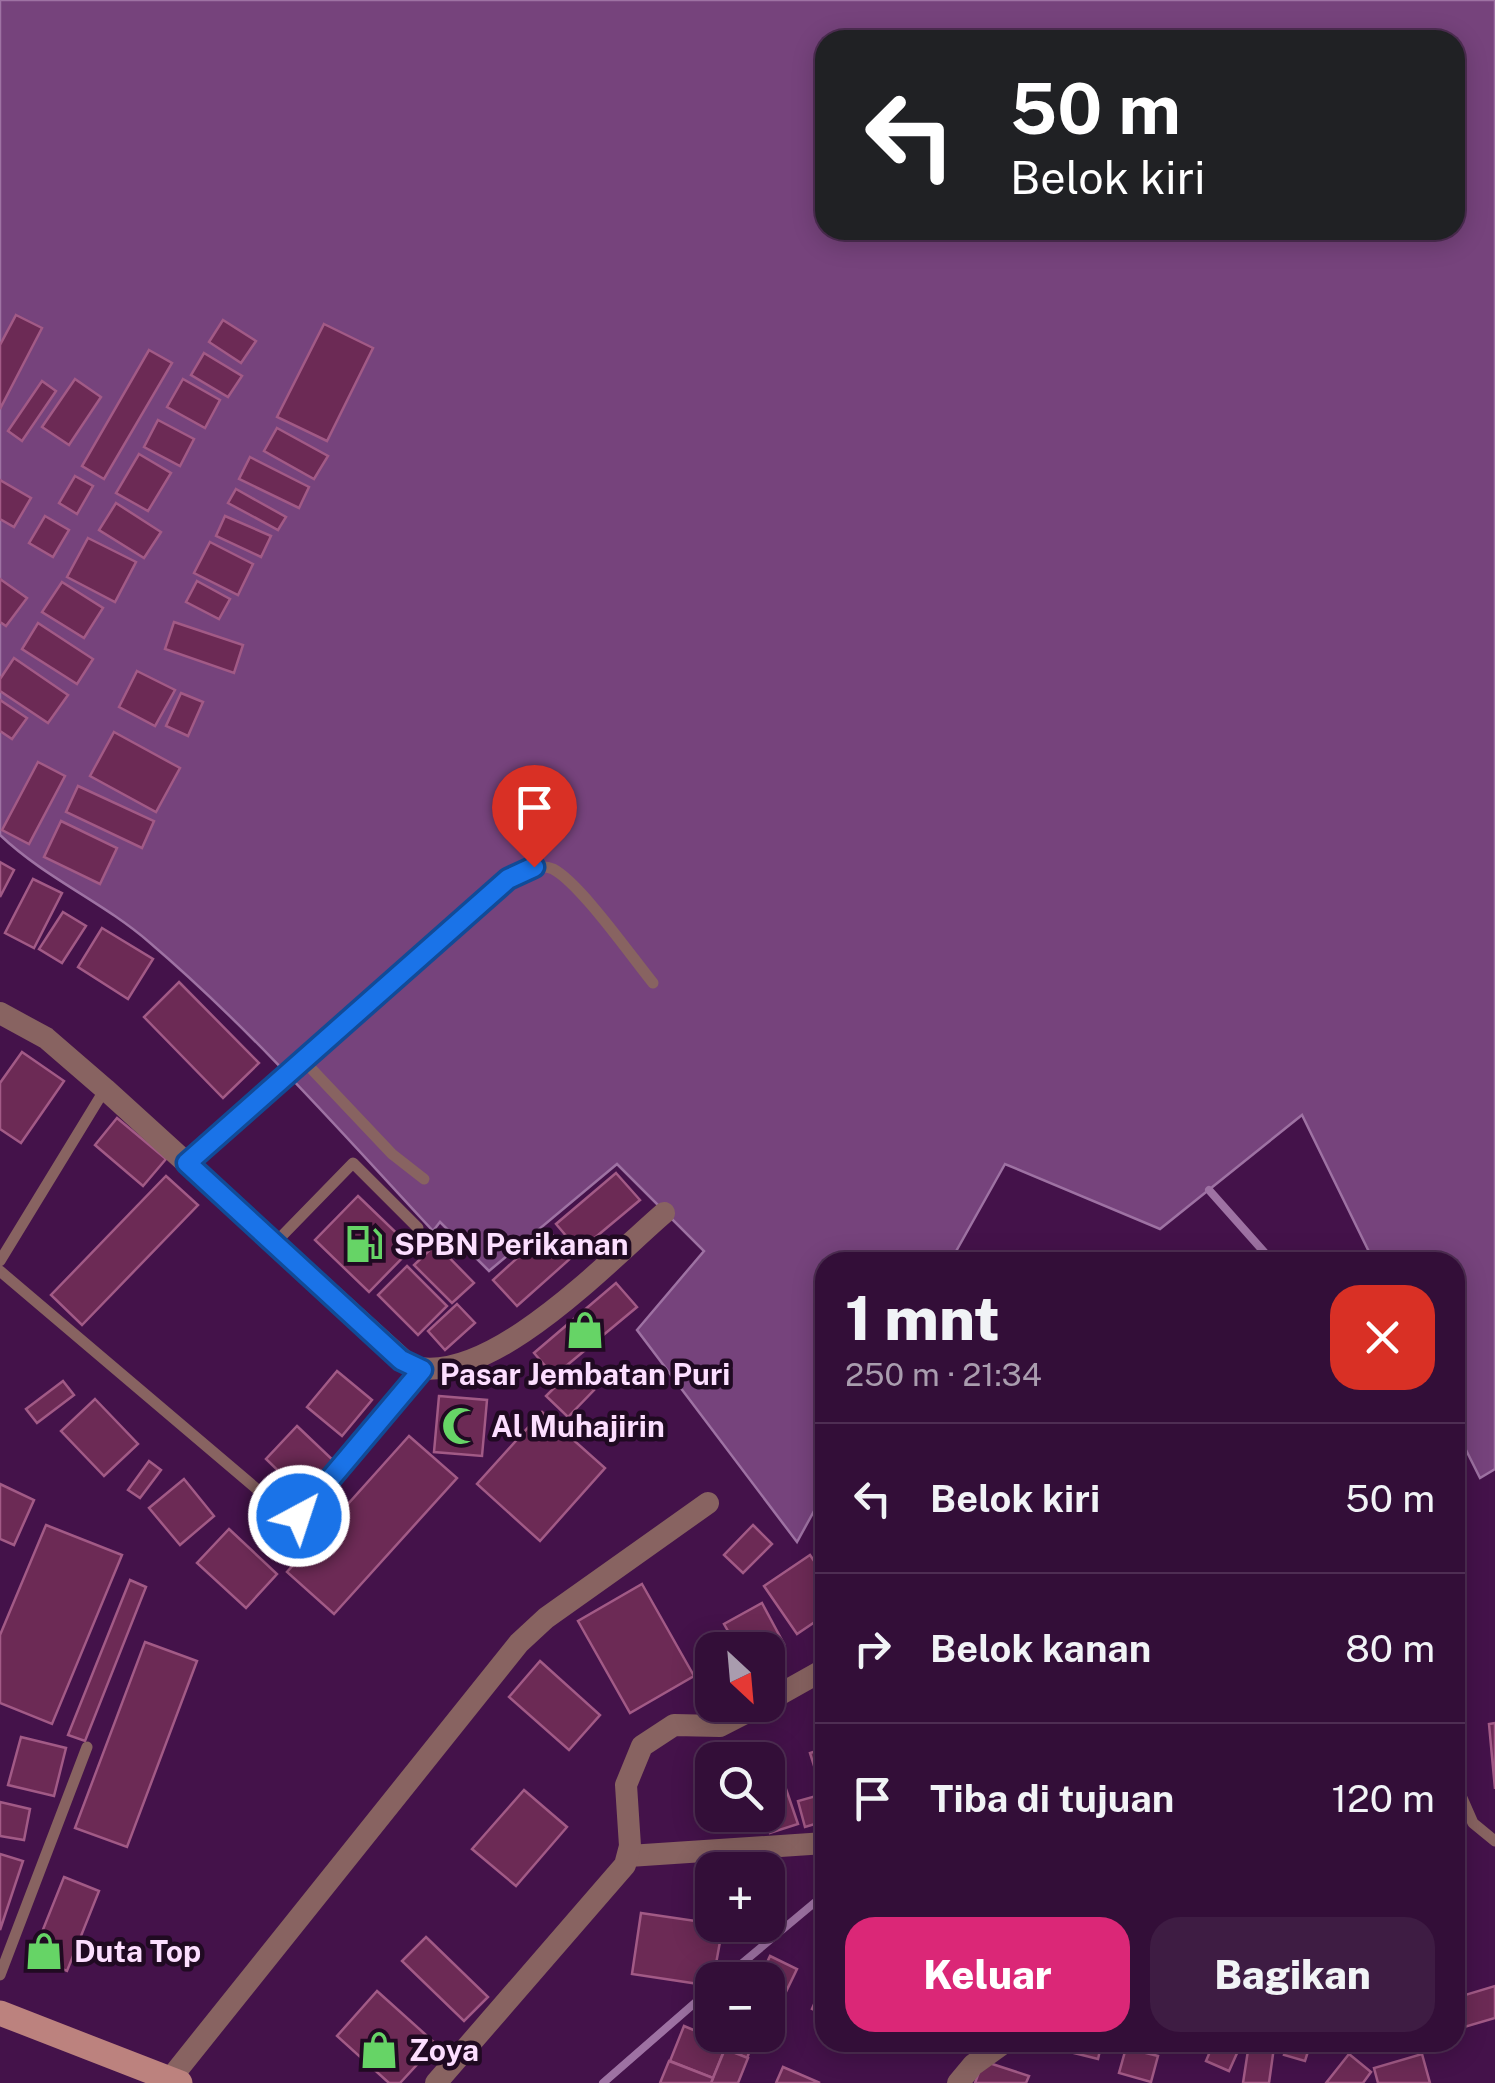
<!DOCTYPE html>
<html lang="id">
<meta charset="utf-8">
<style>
body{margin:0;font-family:"Public Sans",sans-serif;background:#3e1c43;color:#f1f3f6;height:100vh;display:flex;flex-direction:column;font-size:38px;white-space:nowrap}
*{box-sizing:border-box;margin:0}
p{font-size:32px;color:#a99cae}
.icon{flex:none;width:55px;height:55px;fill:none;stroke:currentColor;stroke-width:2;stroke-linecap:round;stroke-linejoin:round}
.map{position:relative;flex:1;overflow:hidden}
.details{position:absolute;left:815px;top:1252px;width:650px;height:800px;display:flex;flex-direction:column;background:#330e38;border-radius:30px;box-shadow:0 5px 25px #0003,0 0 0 2px #4e2e53}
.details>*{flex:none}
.guide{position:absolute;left:815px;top:30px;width:650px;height:210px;border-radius:30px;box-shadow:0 5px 25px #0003,0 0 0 2px #4e2e53;background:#202124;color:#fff;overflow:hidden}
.needle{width:65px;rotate:154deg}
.controls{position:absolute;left:695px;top:1632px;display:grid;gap:20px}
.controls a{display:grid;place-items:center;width:90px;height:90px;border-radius:20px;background:#330e38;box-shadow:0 5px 25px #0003,0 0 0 2px #4e2e53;font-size:50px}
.pin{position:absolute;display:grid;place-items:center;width:85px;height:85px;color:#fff;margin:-102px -42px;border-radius:50% 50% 50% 0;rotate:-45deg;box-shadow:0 0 10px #0007}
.pin .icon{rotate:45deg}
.me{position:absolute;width:110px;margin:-55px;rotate:40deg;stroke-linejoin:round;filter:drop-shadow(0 0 8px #0008)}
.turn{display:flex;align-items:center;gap:35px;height:210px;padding:0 30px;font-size:45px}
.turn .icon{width:130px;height:130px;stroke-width:2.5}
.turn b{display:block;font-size:70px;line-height:85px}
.round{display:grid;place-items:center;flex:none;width:105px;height:105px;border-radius:30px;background:#3e1c43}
.head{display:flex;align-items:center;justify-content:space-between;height:170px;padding:0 30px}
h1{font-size:60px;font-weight:800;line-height:75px}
.button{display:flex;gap:20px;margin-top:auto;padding:20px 30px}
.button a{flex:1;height:115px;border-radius:30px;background:#db2777;color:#fff;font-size:40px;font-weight:800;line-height:115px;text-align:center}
.button a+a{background:#3e1c43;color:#f1f3f6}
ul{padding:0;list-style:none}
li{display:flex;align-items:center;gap:30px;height:150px;padding:0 30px;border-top:2px solid #4e2e53}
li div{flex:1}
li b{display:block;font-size:38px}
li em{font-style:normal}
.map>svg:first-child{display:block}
.water{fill:#76437c;stroke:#9e72a3;stroke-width:2.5;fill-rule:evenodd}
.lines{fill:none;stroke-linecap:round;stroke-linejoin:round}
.stream{stroke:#9e72a3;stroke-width:8}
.building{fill:#6c2a55;stroke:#a25a86;stroke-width:2.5}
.service{stroke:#886361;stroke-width:11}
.minor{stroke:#886361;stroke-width:22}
.secondary{stroke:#bc827e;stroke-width:25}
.route-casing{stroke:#114b97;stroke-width:25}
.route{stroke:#1a73e8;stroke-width:18}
.labels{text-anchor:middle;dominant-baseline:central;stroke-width:9;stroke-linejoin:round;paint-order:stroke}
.poi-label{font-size:30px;font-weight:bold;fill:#fcdeff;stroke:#200a22;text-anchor:start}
</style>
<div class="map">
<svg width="1495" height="2083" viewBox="0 0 1495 2083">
<rect width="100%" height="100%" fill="#44124a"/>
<path class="water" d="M0,0H1495V1469L1480,1478L1455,1428V1262H1374L1302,1115L1160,1229L1005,1164L950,1262H825V1491L797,1542L637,1330L704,1251L617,1164L489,1271L440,1222L433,1231C341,1132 252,1030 149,942C103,902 45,878 0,835ZM825,40H1455V230H825Z"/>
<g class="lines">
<g class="stream">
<polyline points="1209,1190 1273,1262"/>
<polyline points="722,1980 825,1894"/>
<polyline points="603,2083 712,1988"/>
</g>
</g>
<g class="building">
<polygon points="16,315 42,328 0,409 0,345"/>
<polygon points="223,320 256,341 241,363 209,342"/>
<polygon points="324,324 373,348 327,441 277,417"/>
<polygon points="149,350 172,363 104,479 82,466"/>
<polygon points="204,353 242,376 228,397 191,375"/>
<polygon points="75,379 101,397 69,445 42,427"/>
<polygon points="183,379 220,400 205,428 167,407"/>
<polygon points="42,381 56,391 22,441 8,431"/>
<polygon points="158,420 194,439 180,466 144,447"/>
<polygon points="277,428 328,456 314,479 264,451"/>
<polygon points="139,454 171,473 148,511 116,493"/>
<polygon points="250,457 309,487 299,508 239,479"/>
<polygon points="75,476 93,486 77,514 59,503"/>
<polygon points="0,480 31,498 14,527 0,519"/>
<polygon points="236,489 286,517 278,530 228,503"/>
<polygon points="116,503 161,532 144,558 99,530"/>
<polygon points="45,516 69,530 53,557 29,543"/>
<polygon points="225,516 271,536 261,557 216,536"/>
<polygon points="88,538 136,562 115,602 67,577"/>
<polygon points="210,542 253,564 238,595 194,573"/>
<polygon points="0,579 27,598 6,626 0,622"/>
<polygon points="197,581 230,599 219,619 186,602"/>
<polygon points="62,582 103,608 84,638 42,612"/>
<polygon points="174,622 243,645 234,673 165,649"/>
<polygon points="38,623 93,659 77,684 22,649"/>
<polygon points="14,658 68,695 48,723 0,691 0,679"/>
<polygon points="137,671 175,690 155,726 119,707"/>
<polygon points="181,693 203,702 188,736 166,726"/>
<polygon points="0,700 27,718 12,739 0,731"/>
<polygon points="114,732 180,768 156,812 90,776"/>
<polygon points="38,762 65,776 29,844 2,830"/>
<polygon points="78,786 154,821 142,848 66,812"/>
<polygon points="61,821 117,848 100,884 44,857"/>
<polygon points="0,862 14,870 0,897"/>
<polygon points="33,879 62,893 34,948 5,933"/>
<polygon points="63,912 86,926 62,963 39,949"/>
<polygon points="102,928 153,959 128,999 78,967"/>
<polygon points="179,982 259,1063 223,1098 144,1017"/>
<polygon points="22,1052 64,1081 21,1143 0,1129 0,1083"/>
<polygon points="117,1118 166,1159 143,1186 95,1145"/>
<polygon points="616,1173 640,1200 579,1251 556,1224"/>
<polygon points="166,1176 198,1205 82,1325 51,1295"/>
<polygon points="358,1196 412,1248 369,1292 315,1240"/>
<polygon points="548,1230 572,1257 517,1306 493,1280"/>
<polygon points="436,1244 474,1283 452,1303 414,1265"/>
<polygon points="407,1266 447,1306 418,1335 378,1295"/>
<polygon points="616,1283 637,1307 554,1376 534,1353"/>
<polygon points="457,1304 475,1323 445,1350 428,1331"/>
<polygon points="572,1370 594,1390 568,1417 546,1396"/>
<polygon points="337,1371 372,1400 342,1436 307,1407"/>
<polygon points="63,1381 74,1395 37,1423 26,1409"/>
<polygon points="439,1396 487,1400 482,1456 434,1452"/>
<polygon points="95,1399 138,1444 104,1476 61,1431"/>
<polygon points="542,1412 605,1468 540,1541 477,1484"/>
<polygon points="297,1426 337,1464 305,1497 266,1459"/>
<polygon points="409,1436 457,1478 334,1614 287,1572"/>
<polygon points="149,1461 161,1470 140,1498 128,1490"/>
<polygon points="184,1479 214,1516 180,1545 149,1508"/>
<polygon points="0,1484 34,1500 14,1545 0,1539"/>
<polygon points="46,1525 122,1555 52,1724 0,1703 0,1635"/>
<polygon points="753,1525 772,1544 743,1573 724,1555"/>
<polygon points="229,1529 277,1574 246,1608 197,1563"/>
<polygon points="810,1555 825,1577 825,1615 797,1634 764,1586"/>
<polygon points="130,1580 146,1587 85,1741 68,1735"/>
<polygon points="642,1584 694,1676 630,1713 578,1621"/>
<polygon points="762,1603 784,1644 768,1653 739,1650 724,1624"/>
<polygon points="145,1642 197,1661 127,1847 75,1828"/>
<polygon points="540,1661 600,1715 569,1750 509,1697"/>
<polygon points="1495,1723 1495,1789 1489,1724"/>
<polygon points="21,1737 66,1748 54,1796 8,1785"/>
<polygon points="825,1748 825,1787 821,1788 810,1753"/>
<polygon points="786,1789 798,1824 770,1833 765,1815 768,1795"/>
<polygon points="524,1790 567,1827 516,1886 472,1849"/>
<polygon points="823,1794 825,1821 805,1827 798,1801"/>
<polygon points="0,1802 30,1809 24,1840 0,1836"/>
<polygon points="0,1854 23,1861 0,1930"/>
<polygon points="64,1877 99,1891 67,1971 32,1957"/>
<polygon points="641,1913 723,1925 712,1986 632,1974"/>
<polygon points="426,1937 488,1997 464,2021 402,1961"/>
<polygon points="770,1956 797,1969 768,2029 768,1980 759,1980"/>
<polygon points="825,1979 825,2015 812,2009"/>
<polygon points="1495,1986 1495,2018 1461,2028 1455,1998"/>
<polygon points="377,1991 436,2044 400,2083 389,2083 337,2036"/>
<polygon points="710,2017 712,2035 727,2043 713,2078 670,2061 684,2026 703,2034"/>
<polygon points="730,2035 754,2040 747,2058 725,2049"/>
<polygon points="1064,2042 1102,2042 1098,2059 1062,2050"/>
<polygon points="1170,2042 1200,2042 1197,2052"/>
<polygon points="1214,2042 1242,2042 1229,2071 1206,2061"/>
<polygon points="1288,2042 1311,2042 1305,2061 1284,2055"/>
<polygon points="1249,2044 1274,2047 1269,2083 1243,2083"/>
<polygon points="1126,2048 1158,2056 1151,2082 1119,2073"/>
<polygon points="725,2049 748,2058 738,2083 711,2083"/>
<polygon points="1349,2054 1371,2072 1363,2083 1326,2083"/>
<polygon points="1422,2054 1430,2083 1378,2083 1374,2068"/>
<polygon points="669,2061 713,2078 711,2083 660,2083"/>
<polygon points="983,2061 1029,2076 1026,2083 975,2083"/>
<polygon points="783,2067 820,2083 776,2083"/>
</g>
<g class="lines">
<g class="service">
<polyline points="304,1061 392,1154 424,1179"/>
<path d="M187,1163L508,879C522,872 538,862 553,869C580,883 631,956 653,983"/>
<polyline points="275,1243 353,1163 418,1228"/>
<polyline points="0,1261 105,1089"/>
<polyline points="0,1271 291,1518 303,1513 422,1370"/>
<polyline points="1455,1782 1473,1823 1495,1841"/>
<polyline points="0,1975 87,1747"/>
</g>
<g class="minor">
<path d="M0,1013L46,1038L105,1089L410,1366C489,1389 609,1260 664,1213"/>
<polyline points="768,1701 825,1669"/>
<polyline points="629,1856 825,1843"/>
<polyline points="170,2079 519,1643 546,1618 708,1503"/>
<polyline points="436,2083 625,1865 630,1846 626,1785 642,1746 674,1725 720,1726 761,1705"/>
<polyline points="958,2083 973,2065 1005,2042"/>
</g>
<polyline class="secondary" points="0,2013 180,2083"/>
</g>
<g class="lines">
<g class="route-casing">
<polyline id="route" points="299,1516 422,1370 401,1360 187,1163 508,879 534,867"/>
</g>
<use href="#route" class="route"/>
</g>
<defs>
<g id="fuel-bare" transform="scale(3)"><path d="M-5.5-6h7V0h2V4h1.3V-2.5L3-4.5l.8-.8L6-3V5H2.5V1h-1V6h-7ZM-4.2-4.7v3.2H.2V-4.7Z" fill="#66d466" stroke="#200a22" stroke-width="2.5" paint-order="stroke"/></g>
<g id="shop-bare" transform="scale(3)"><path d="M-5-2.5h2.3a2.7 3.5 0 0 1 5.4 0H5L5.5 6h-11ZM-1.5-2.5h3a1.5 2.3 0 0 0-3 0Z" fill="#66d466" stroke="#200a22" stroke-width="2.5" paint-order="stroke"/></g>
<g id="mosque-bare" transform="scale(3)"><path d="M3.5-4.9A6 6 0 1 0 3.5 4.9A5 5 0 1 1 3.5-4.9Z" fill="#66d466" stroke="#200a22" stroke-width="2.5" paint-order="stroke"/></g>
</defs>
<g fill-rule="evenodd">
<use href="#fuel-bare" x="364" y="1244"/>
<use href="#shop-bare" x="585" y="1330"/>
<use href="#mosque-bare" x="461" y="1426"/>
<use href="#shop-bare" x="44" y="1951"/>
<use href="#shop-bare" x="379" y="2050"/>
</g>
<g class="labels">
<g class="poi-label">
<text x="394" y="1244">SPBN Perikanan</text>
<text x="585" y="1374" text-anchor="middle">Pasar Jembatan Puri</text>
<text x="491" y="1426">Al Muhajirin</text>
<text x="74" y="1951">Duta Top</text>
<text x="409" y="2050">Zoya</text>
</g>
</g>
</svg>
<div class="controls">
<a><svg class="needle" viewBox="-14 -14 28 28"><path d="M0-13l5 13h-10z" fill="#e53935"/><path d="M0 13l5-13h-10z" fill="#a99cae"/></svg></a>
<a><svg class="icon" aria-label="search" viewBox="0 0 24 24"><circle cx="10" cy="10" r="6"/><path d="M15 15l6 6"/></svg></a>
<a>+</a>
<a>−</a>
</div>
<div class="pin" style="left:534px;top:867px;background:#d93025"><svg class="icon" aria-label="arrive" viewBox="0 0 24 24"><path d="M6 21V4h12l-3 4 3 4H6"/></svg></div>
<svg class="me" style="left:299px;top:1516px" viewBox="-20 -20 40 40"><circle r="17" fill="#1a73e8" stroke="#fff" stroke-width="3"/><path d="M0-11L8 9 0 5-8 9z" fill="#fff"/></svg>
<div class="guide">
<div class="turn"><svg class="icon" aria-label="left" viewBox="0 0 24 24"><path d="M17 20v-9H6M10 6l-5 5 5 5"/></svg><div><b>50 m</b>Belok kiri</div></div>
</div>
<section class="details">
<div class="head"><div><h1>1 mnt</h1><p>250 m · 21:34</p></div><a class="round" style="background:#d93025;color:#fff"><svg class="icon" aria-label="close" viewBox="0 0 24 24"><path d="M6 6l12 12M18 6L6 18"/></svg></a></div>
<ul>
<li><svg class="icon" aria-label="left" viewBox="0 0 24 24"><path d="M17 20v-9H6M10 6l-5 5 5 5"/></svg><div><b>Belok kiri</b></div><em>50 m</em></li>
<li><svg class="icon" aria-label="right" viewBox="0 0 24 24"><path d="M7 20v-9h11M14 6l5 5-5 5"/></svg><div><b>Belok kanan</b></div><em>80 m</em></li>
<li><svg class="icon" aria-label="arrive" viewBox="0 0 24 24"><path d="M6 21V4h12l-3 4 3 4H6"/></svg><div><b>Tiba di tujuan</b></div><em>120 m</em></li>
</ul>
<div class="button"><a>Keluar</a><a>Bagikan</a></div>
</section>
</div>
